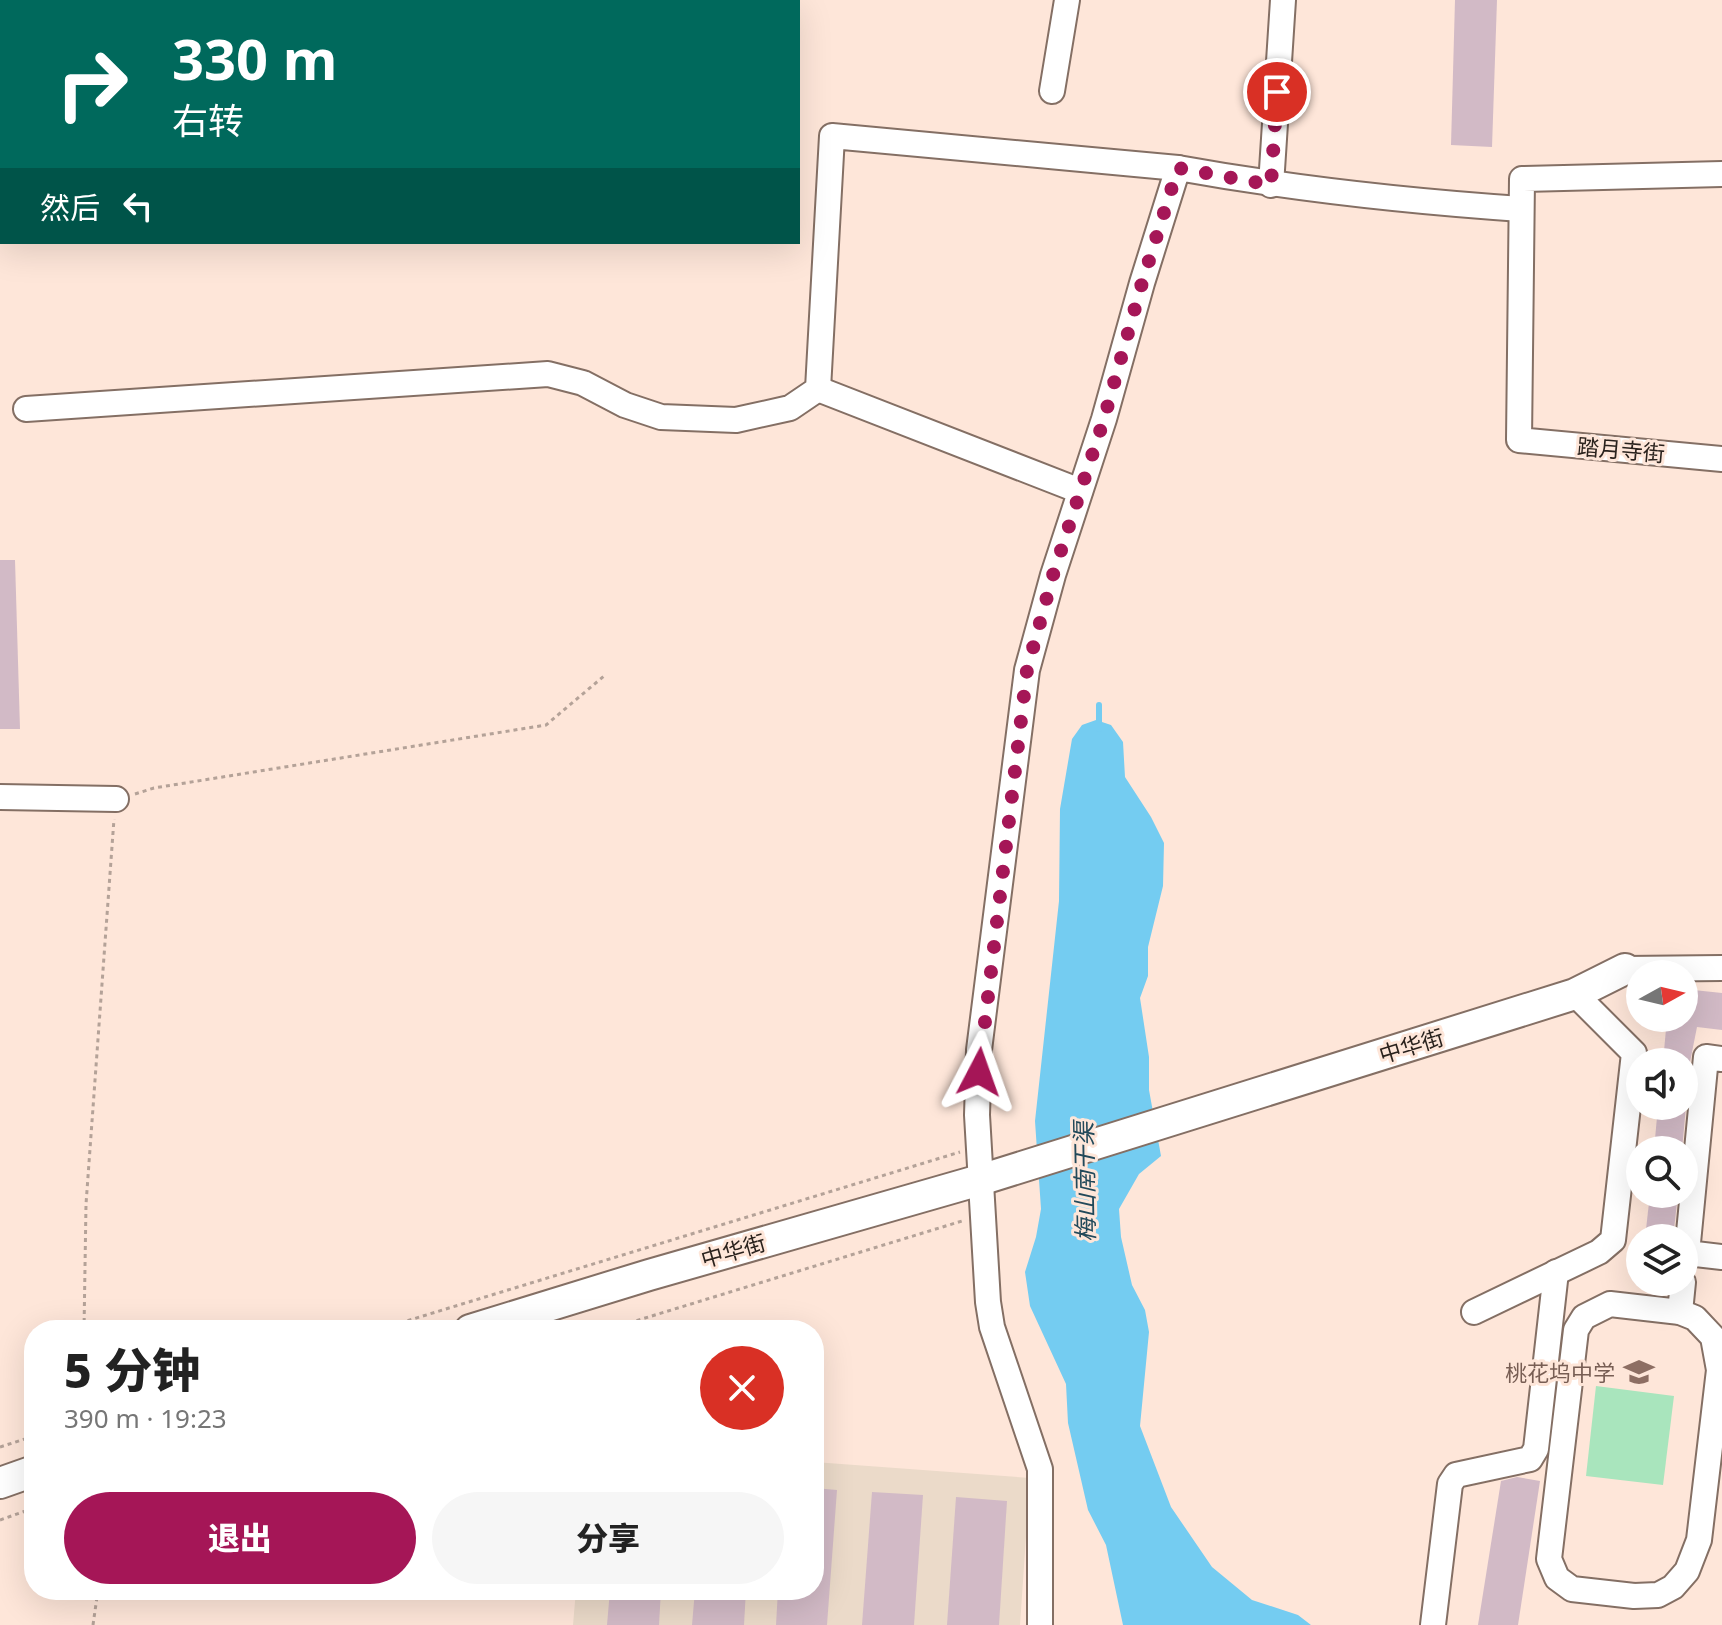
<!DOCTYPE html>
<html lang="zh">
<meta charset="utf-8">
<style>
body{margin:0;font-family:"Noto Sans","Noto Sans SC",sans-serif;background:#f6f6f6;color:#222;height:100vh;display:flex;flex-direction:column;font-size:30px;white-space:nowrap}
*{box-sizing:border-box;margin:0}
p{font-size:26px;color:#767676}
.icon{flex:none;width:44px;height:44px;fill:none;stroke:currentColor;stroke-width:2;stroke-linecap:round;stroke-linejoin:round}
.map{position:relative;flex:1;overflow:hidden}
.side{position:absolute;left:24px;top:1320px;width:800px;height:280px;display:flex;flex-direction:column;background:#fff;border-radius:32px;box-shadow:0 8px 32px #0002}
.side>*{flex:none}
.banner{position:absolute;left:0px;top:0px;width:800px;height:244px;box-shadow:0 8px 32px #0002;background:#00695c;color:#fff;overflow:hidden}
.needle{width:52px;rotate:82deg}
.buttons{position:absolute;left:1626px;top:960px;display:grid;gap:16px}
.buttons a{display:grid;place-items:center;width:72px;height:72px;border-radius:50%;background:#fff;box-shadow:0 8px 32px #0002;font-size:40px}
.pin{position:absolute;display:grid;place-items:center;width:68px;height:68px;color:#fff;margin:-34px;border:4px solid #fff;border-radius:50%;box-shadow:0 2px 8px #0007}
.me{position:absolute;width:88px;margin:-44px;rotate:4deg;stroke-linejoin:round;filter:drop-shadow(0 0 6px #0008)}
.turn{display:flex;align-items:center;gap:28px;height:168px;padding:0 40px;font-size:36px}
.turn .icon{width:104px;height:104px;stroke-width:2.5}
.turn b{display:block;font-size:56px;line-height:68px}
.then{display:flex;align-items:center;height:76px;padding:0 40px;background:#0003;gap:16px;font-size:30px}
.round{display:grid;place-items:center;flex:none;width:84px;height:84px;border-radius:42px;background:#f6f6f6}
.head{display:flex;align-items:center;justify-content:space-between;height:136px;padding:0 40px}
h1{font-size:48px;font-weight:800;line-height:60px}
.action{display:flex;gap:16px;margin-top:auto;padding:16px 40px}
.action a{flex:1;height:92px;border-radius:48px;background:#a51657;color:#fff;font-size:32px;font-weight:800;line-height:92px;text-align:center}
.action a+a{background:#f6f6f6;color:#222}
.map>svg:first-child{display:block}
.industrial{fill:#ebdac9}
.green{fill:#a9e5bd}
.water{fill:#74ccf1}
.lines{fill:none;stroke-linecap:round;stroke-linejoin:round}
.stream{stroke:#74ccf1;stroke-width:6}
.building{fill:#d2bac6}
.minor-casing{stroke:#846f64;stroke-width:28}
.major-casing{stroke:#846f64;stroke-width:34}
.path{stroke:#b4a298;stroke-width:3;stroke-dasharray:4 4;stroke-linecap:butt}
.minor{stroke:#fff;stroke-width:24}
.major{stroke:#fff;stroke-width:30}
.route{stroke:#a51657;stroke-width:14;stroke-dasharray:0 25.2}
.labels{text-anchor:middle;dominant-baseline:central;stroke-width:6;stroke-linejoin:round;paint-order:stroke}
.street-label{font-size:22px;fill:#2a221d;stroke:#fee6d9}
.education-label{font-size:22px;fill:#785e54;stroke:#fee6d9;text-anchor:end}
.water-label{font-size:24px;font-style:italic;fill:#22495a;stroke:#fee6d9}
</style>
<div class="map">
<svg width="1722" height="1625" viewBox="0 0 1722 1625">
<rect width="100%" height="100%" fill="#fee6d9"/>
<polygon class="industrial" points="814,1462 1030,1478 1020,1625 573,1625 576,1590 814,1590"/>
<polygon class="green" points="1596,1386 1674,1396 1663,1485 1586,1476"/>
<polygon class="water" points="1096,720 1111,725 1123,742 1125,777 1151,817 1164,843 1163,886 1148,947 1148,976 1140,998 1149,1057 1149,1090 1161,1156 1139,1174 1119,1209 1121,1237 1132,1285 1145,1310 1149,1332 1140,1426 1171,1507 1212,1567 1252,1600 1298,1615 1311,1625 1123,1625 1106,1545 1088,1510 1068,1423 1066,1384 1030,1306 1025,1272 1036,1237 1041,1209 1035,1121 1059,901 1060,809 1072,739 1082,725"/>
<g class="lines">
<polyline class="stream" points="1099,729 1099,705"/>
</g>
<g class="building">
<polygon points="1455,0 1497,0 1492,147 1451,145"/>
<polygon points="0,560 15,560 20,729 0,729"/>
<polygon points="1684,989 1722,993 1722,1030 1697,1027 1690,1062 1663,1062 1667,1018 1684,1018"/>
<polygon points="1658,1106 1686,1106 1682,1150 1654,1150"/>
<polygon points="1650,1194 1678,1194 1673,1238 1645,1238"/>
<polygon points="1517,1477 1540,1481 1518,1625 1478,1625 1501,1481"/>
<polygon points="814,1488 837,1490 827,1625 776,1625 778,1590 814,1590"/>
<polygon points="872,1492 923,1495 914,1625 862,1625"/>
<polygon points="956,1497 1007,1501 999,1625 947,1625"/>
<polygon points="610,1590 661,1590 659,1625 607,1625"/>
<polygon points="695,1590 746,1590 744,1625 692,1625"/>
</g>
<g class="lines">
<g class="minor-casing">
<g id="minor">
<polyline points="1052,91 1067,0"/>
<polyline points="1722,174 1522,179 1519,440 1722,459"/>
<polyline points="1271,185 1283,0"/>
<polyline points="818,389 1080,491"/>
<polyline points="26,409 548,374 583,383 625,405 661,417 736,420 790,408 818,389 832,136 1178,168"/>
<polyline points="0,797 116,799"/>
<polyline points="1625,969 1722,968"/>
<polyline points="1722,1059 1706,1057 1687,1253 1722,1257"/>
<polygon points="1610,1304 1680,1312 1695,1318 1713,1337 1719,1370 1699,1540 1687,1571 1673,1587 1658,1595 1634,1596 1572,1589 1557,1578 1549,1559 1576,1330 1584,1317"/>
<polyline points="1474,1312 1599,1252 1613,1240 1634,1053 1575,994"/>
<polyline points="1680,1312 1683,1282"/>
<path d="M1040,1625V1469L992,1327L988,1302L977,1115L979,1050L1027,670L1053,575L1104,419L1142,283L1178,168C1294,189 1404,201 1521,209"/>
<polyline points="1433,1625 1450,1484 1456,1475 1530,1459 1536,1449 1556,1272"/>
</g>
</g>
<g class="major-casing">
<g id="major">
<polyline points="470,1330 649,1275 980,1180 1575,994 1625,969"/>
<polyline points="0,1483 34,1471"/>
</g>
</g>
<g class="path">
<polyline points="135,794 154,788 546,725 604,676"/>
<polyline points="84,1330 86,1204 114,819"/>
<polyline points="377,1330 960,1152"/>
<polyline points="606,1330 962,1221"/>
<polyline points="0,1447 34,1436"/>
<polyline points="0,1520 34,1508"/>
<polyline points="93,1625 98,1590"/>
</g>
<use href="#minor" class="minor"/>
<use href="#major" class="major"/>
</g>
<g class="lines">
<polyline class="route" points="979,1072 1027,670 1053,575 1104,419 1142,283 1178,168 1271,185 1277,92"/>
</g>
<defs>
<g id="school-bare" transform="scale(2.4)"><path d="M0-5L7-2L0 1L-7-2ZM-4 1L0 2.5L4 1V4Q0 6-4 4Z" fill="#8d6e63" stroke="#fee6d9" stroke-width="2.5" paint-order="stroke"/></g>
</defs>
<g fill-rule="evenodd">
<use href="#school-bare" x="1639" y="1372"/>
</g>
<g class="labels">
<g class="street-label">
<text transform="translate(1621 449) rotate(5)">踏月寺街</text>
<text transform="translate(1411 1045) rotate(-17)">中华街</text>
<text transform="translate(733 1250) rotate(-16)">中华街</text>
</g>
<g class="education-label">
<text x="1615" y="1372">桃花坞中学</text>
</g>
<g class="water-label">
<text transform="translate(1084 1182) rotate(-91)">梅山南干渠</text>
</g>
</g>
</svg>
<div class="buttons">
<a><svg class="needle" viewBox="-14 -14 28 28"><path d="M0-13l5 13h-10z" fill="#e53935"/><path d="M0 13l5-13h-10z" fill="#767676"/></svg></a>
<a><svg class="icon" aria-label="sound" viewBox="0 0 24 24"><path d="M4 9h4l5-4v14l-5-4H4zM17 9q2 3 0 6"/></svg></a>
<a><svg class="icon" aria-label="search" viewBox="0 0 24 24"><circle cx="10" cy="10" r="6"/><path d="M15 15l6 6"/></svg></a>
<a><svg class="icon" aria-label="layers" viewBox="0 0 24 24"><path d="M12 4l9 5-9 5-9-5zM3 14l9 5 9-5"/></svg></a>
</div>
<div class="pin" style="left:1277px;top:92px;background:#d93025"><svg class="icon" aria-label="arrive" viewBox="0 0 24 24"><path d="M6 21V4h12l-3 4 3 4H6"/></svg></div>
<svg class="me" style="left:979px;top:1072px" viewBox="-20 -20 40 40"><path d="M0-17L14 15 0 8-14 15z" fill="#a51657" stroke="#fff" stroke-width="4"/></svg>
<div class="banner">
<div class="turn"><svg class="icon" aria-label="right" viewBox="0 0 24 24"><path d="M7 20v-9h11M14 6l5 5-5 5"/></svg><div><b>330 m</b>右转</div></div>
<div class="then">然后<svg class="icon" aria-label="left" viewBox="0 0 24 24"><path d="M17 20v-9H6M10 6l-5 5 5 5"/></svg></div>
</div>
<section class="side">
<div class="head"><div><h1>5 分钟</h1><p>390 m · 19:23</p></div><a class="round" style="background:#d93025;color:#fff"><svg class="icon" aria-label="close" viewBox="0 0 24 24"><path d="M6 6l12 12M18 6L6 18"/></svg></a></div>
<div class="action"><a>退出</a><a>分享</a></div>
</section>
</div>
